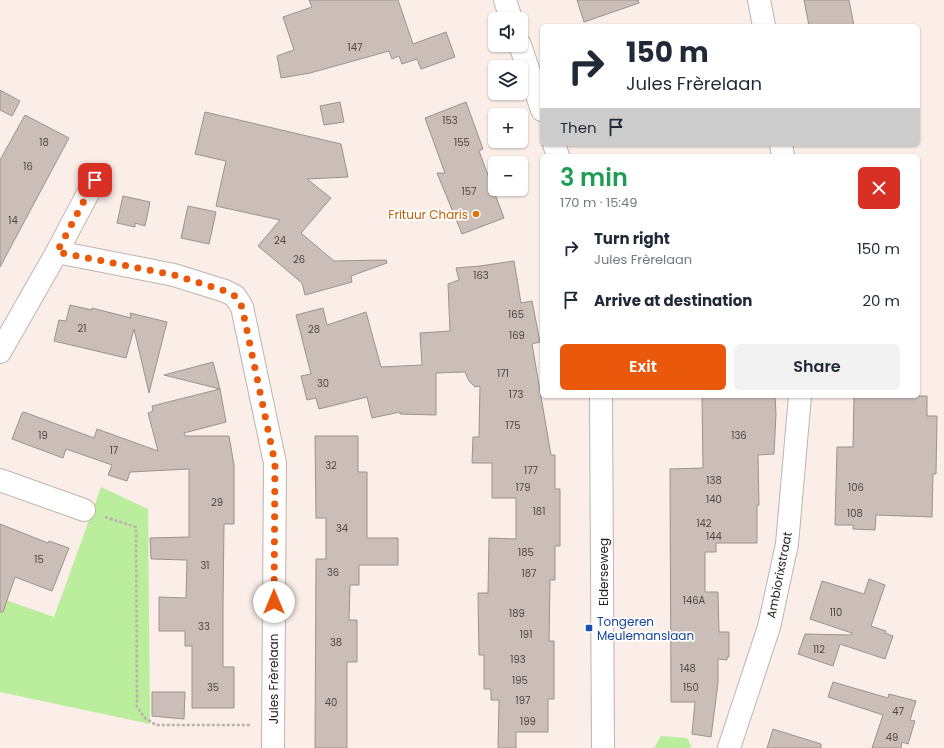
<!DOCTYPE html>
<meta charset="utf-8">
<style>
body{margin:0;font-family:Poppins,sans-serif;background:#f2f2f3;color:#1f2937;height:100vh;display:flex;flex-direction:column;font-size:15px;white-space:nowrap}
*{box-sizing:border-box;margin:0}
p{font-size:13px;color:#747a83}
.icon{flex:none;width:22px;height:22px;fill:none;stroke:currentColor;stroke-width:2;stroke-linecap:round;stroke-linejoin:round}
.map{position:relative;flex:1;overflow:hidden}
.sheet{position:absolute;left:540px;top:154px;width:380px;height:244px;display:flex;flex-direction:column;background:#fff;border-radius:6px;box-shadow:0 1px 3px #0004}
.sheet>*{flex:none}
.guide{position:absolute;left:540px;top:24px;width:380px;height:122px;border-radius:6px;box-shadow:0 1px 3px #0004;background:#fff;color:#1f2937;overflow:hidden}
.controls{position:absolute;left:488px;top:12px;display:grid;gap:8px}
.controls a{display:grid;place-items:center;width:40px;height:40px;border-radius:6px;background:#fff;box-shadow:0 1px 3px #0004;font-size:20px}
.pin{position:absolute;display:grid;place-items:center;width:34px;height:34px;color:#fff;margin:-17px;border-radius:8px;box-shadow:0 2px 6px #0006}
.me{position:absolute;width:44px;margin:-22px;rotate:0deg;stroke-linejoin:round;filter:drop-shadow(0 0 3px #0008)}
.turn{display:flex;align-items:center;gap:14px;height:84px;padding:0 20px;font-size:18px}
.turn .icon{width:52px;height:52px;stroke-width:2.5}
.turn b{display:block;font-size:28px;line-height:34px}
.then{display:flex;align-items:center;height:38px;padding:0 20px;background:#0003;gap:8px;font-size:15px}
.round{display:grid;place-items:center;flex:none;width:42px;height:42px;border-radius:6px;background:#f2f2f3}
.summary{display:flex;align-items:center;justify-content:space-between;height:68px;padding:0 20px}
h1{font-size:24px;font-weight:600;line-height:30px;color:#1e9e55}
.cta{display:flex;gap:8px;margin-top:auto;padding:8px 20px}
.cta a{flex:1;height:46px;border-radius:6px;background:#ea580c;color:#fff;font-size:16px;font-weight:600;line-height:46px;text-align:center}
.cta a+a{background:#f2f2f3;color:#1f2937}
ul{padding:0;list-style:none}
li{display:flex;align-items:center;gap:12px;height:52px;padding:0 20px}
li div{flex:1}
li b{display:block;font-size:15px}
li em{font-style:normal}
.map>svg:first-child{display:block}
.green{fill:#bbee9c}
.building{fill:#cbbeb9;stroke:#9e928d}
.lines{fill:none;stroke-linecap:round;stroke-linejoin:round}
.street-casing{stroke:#c0b3ae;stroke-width:24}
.secondary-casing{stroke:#c0b3ae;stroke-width:24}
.path{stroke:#bbafab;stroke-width:2.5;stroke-dasharray:3 2;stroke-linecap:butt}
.street{stroke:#fff;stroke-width:22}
.secondary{stroke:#fff;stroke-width:22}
.route{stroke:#ea580c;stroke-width:7;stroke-dasharray:0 12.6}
.food-dot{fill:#e8710a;stroke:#fff;stroke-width:1.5}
.transit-dot{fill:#1a4fb4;stroke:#fff;stroke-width:1.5}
.labels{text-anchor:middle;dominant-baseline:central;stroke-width:3.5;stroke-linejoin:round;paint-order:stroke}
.number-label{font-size:10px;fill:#4f4846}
.food-label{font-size:12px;fill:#c56008;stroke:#fff;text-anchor:end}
.street-label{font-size:12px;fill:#26211f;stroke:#fff}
.transit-label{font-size:12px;fill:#164399;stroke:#fff;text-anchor:start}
</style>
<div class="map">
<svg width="944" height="748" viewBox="0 0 944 748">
<rect width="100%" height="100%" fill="#fbede8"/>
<g class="green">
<polygon points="101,487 148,509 150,724 0,692 0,598 54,617"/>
<polygon points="661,736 687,738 692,748 654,748"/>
</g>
<g class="building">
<polygon points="309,0 398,0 413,44 446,32 455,57 421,69 417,59 402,64 399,56 392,59 389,51 310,73 281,78 277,56 294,50 283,17 312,7"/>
<polygon points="577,0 638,0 639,3 584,22"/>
<polygon points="804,0 849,0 854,26 809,26"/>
<polygon points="0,90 20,101 12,116 0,110"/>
<polygon points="340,102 344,122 324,125 320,106"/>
<polygon points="466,102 483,149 479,151 504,218 462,234 437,173 445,173 425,118"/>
<polygon points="205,112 341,144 348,177 307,179 331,198 301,233 334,261 386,260 387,263 351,276 352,282 305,295 302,283 258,246 280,220 216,206 226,161 195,154"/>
<polygon points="25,115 69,138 0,267 0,160"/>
<polygon points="123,196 150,202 145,226 135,223 135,227 117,223"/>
<polygon points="188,206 216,212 209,244 181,238"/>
<polygon points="514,261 521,303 532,301 540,342 532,344 551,455 555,455 555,489 560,489 560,546 555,546 555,580 550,580 549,641 554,641 554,699 548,699 548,732 516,732 516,748 498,748 499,700 491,700 491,689 484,689 484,655 479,655 478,593 488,593 489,538 516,539 516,498 492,498 492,463 472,463 473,437 479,437 480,386 475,387 469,381 465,372 436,373 436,415 400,414 400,412 372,418 367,397 319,409 316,398 307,400 301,376 311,374 296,315 323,308 327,325 366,312 381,367 422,365 420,333 450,331 448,284 459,280 456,268 480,266"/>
<polygon points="70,305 92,310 92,308 131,318 130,313 167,322 149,393 134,329 126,358 54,341 59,320 66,321"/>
<polygon points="213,362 220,389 164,375"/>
<polygon points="220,389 226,422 184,433 185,436 229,436 234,465 234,524 224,524 223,605 223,667 234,667 234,708 192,708 192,646 185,646 185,631 159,631 159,597 186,598 187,560 151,559 150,538 189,537 189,469 130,472 127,481 108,475 112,465 66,449 63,458 12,439 22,413 24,412 94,438 97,429 158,451 148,413 153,411 152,406"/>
<polygon points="702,396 775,396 776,414 774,454 758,455 759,505 757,505 757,543 716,543 716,552 705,552 705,592 718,592 719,632 729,632 729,657 727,657 727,660 718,659 718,683 711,737 692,734 695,702 671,702 670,469 703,468"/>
<polygon points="854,396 927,396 927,416 937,416 936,474 933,474 932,517 876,515 875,530 853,529 853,525 835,525 837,447 853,447"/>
<polygon points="315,436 358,436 358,472 367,472 367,538 398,538 398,565 359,565 359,585 350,585 349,620 357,620 357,662 347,662 347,748 315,748 316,559 326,559 326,518 316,518"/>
<polygon points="0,524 48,543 49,541 69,548 52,591 15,577 3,612 0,612"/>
<polygon points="869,579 885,585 871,626 886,631 885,633 893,636 885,659 840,644 833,666 798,654 805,634 851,635 852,633 810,619 822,581 864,594"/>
<polygon points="833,682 888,698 889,694 916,701 910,720 915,721 908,744 902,742 901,748 872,748 883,715 828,697"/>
<polygon points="152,692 185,692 184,719 152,716"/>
<polygon points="773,729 821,744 821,748 767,748"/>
</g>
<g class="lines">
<g class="street-casing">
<g id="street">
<polyline points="759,0 764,26"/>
<polyline points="781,144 783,156"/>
<polyline points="57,252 174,275 225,291 235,296 242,307 275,463 273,748"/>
<polyline points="0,352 57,252 95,180"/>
<polyline points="0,480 84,510"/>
<polyline points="729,748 769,627 787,544 800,396"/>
</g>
</g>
<g class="secondary-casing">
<g id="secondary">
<polyline points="505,0 511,19"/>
<polyline points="520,45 542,110"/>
<polyline points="554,144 558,156"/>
<polyline points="601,396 603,748"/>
</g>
</g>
<polyline class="path" points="105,517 136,527 137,707 145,718 156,725 250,725"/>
<use href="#street" class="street"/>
<use href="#secondary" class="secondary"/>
</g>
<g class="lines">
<polyline class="route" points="95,180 57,252 174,275 225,291 235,296 242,307 275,463 274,602"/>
</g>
<circle class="food-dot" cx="476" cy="214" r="4"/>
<rect class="transit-dot" x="585" y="624" width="8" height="8" rx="2"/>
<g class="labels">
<g class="number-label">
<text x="355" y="47">147</text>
<text x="450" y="120">153</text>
<text x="44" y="142">18</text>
<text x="462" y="142">155</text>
<text x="28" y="166">16</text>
<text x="469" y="191">157</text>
<text x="13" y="220">14</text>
<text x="280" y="240">24</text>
<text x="299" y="259">26</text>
<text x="481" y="275">163</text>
<text x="516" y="314">165</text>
<text x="82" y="328">21</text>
<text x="314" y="329">28</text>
<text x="517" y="335">169</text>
<text x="503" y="373">171</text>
<text x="323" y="383">30</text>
<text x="516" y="394">173</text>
<text x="513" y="425">175</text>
<text x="43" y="435">19</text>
<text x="739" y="435">136</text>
<text x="114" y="450">17</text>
<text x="331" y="465">32</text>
<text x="531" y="470">177</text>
<text x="714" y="480">138</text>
<text x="523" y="487">179</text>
<text x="856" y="487">106</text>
<text x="714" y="499">140</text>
<text x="217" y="502">29</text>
<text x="539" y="511">181</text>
<text x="855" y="513">108</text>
<text x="704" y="523">142</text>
<text x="342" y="528">34</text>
<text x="714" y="536">144</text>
<text x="526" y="552">185</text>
<text x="39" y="559">15</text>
<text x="205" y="565">31</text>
<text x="333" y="572">36</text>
<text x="529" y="573">187</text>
<text x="694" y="600">146A</text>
<text x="836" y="612">110</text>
<text x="517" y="613">189</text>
<text x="204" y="626">33</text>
<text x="526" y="634">191</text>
<text x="336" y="642">38</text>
<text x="819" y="649">112</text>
<text x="518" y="659">193</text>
<text x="688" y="668">148</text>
<text x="520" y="680">195</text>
<text x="213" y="687">35</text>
<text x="691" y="687">150</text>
<text x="523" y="700">197</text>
<text x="331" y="702">40</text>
<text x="898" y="711">47</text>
<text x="528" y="721">199</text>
<text x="892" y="737">49</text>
</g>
<g class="food-label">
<text x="468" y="214">Frituur Charis</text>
</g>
<g class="street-label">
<text transform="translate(603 572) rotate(-90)">Elderseweg</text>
<text transform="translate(779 575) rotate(-79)">Ambiorixstraat</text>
<text transform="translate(273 679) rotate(-90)">Jules Frèrelaan</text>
</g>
<g class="transit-label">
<text x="597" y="621">Tongeren<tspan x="597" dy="14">Meulemanslaan</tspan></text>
</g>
</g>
</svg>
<div class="controls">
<a><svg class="icon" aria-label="sound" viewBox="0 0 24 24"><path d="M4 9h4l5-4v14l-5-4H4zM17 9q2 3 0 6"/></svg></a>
<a><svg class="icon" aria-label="layers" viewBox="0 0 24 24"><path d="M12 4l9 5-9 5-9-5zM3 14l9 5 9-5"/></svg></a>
<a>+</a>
<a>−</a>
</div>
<div class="pin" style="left:95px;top:180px;background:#d93025"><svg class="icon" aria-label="arrive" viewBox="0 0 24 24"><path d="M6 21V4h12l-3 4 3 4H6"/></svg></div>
<svg class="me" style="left:274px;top:602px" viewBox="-20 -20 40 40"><circle r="19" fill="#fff"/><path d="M0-13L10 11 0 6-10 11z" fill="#ea580c"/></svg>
<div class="guide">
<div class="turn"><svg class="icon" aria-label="right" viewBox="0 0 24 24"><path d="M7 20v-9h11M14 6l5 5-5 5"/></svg><div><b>150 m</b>Jules Frèrelaan</div></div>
<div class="then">Then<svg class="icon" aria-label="arrive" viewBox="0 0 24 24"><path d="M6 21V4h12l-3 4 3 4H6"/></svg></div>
</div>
<section class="sheet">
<div class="summary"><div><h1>3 min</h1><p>170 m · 15:49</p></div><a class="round" style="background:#d93025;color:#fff"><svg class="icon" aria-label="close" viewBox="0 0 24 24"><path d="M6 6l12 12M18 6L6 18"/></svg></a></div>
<ul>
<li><svg class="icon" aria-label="right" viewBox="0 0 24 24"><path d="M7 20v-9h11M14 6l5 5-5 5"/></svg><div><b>Turn right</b><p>Jules Frèrelaan</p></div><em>150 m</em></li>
<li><svg class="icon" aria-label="arrive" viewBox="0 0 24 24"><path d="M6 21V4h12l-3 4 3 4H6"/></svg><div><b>Arrive at destination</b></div><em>20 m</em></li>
</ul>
<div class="cta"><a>Exit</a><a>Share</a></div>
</section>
</div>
